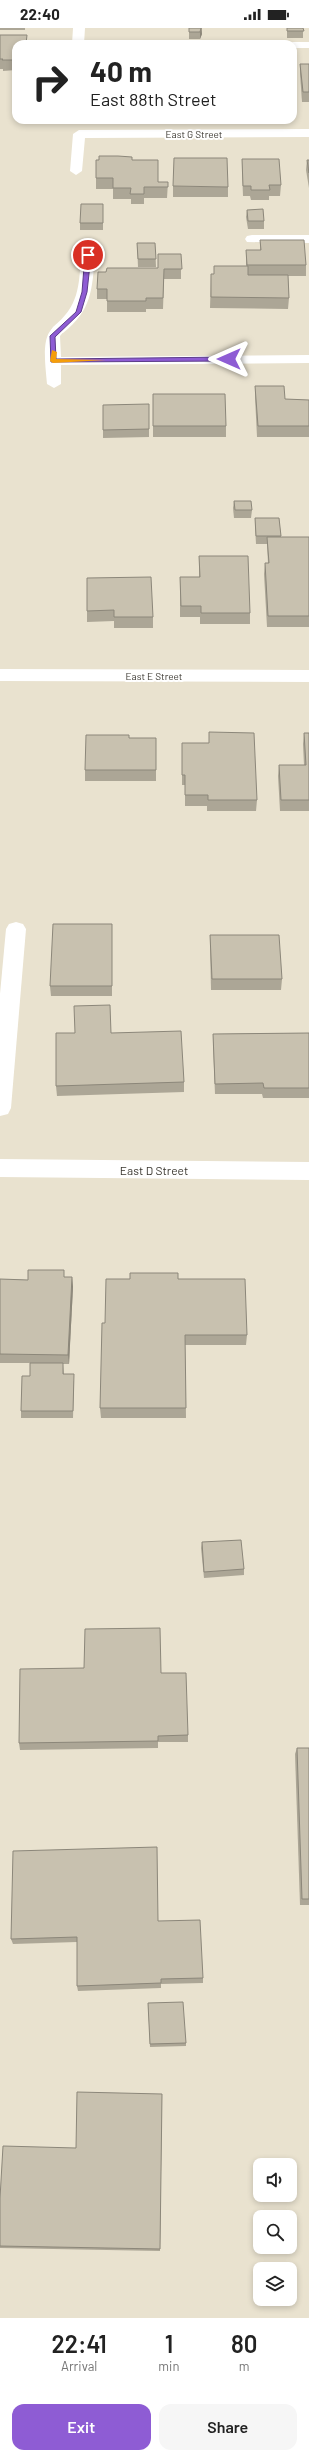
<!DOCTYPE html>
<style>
body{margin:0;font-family:Barlow,sans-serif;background:#f6f6f6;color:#222;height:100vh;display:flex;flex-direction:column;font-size:15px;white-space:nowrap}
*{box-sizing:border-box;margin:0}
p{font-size:13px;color:#767676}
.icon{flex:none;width:22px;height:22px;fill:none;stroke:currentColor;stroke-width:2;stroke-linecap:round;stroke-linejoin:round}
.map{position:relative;height:2290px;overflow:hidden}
.panel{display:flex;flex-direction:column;background:#fff;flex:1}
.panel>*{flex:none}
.top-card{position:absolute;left:12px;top:12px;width:285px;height:84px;border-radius:12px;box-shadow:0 2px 6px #0003;background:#fff;color:#222;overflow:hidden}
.tools{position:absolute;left:253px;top:2130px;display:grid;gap:8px}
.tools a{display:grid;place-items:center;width:44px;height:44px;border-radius:8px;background:#fff;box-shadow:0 2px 6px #0003;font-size:20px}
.pin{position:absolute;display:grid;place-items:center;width:34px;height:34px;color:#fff;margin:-17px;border:2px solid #fff;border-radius:50%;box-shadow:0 1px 4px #0007}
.me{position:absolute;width:44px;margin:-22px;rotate:270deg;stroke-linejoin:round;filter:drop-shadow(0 0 3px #0008)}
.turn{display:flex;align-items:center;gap:14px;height:84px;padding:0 12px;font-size:18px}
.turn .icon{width:52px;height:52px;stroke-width:2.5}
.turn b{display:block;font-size:28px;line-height:34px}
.eta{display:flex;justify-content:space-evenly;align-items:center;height:68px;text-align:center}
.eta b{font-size:24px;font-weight:600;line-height:28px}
.primary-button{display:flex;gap:8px;margin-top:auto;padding:8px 12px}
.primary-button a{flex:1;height:46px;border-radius:12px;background:#8e5cd4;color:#fff;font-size:16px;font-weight:600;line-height:46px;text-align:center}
.primary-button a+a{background:#f6f6f6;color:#222}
.status{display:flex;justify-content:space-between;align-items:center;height:28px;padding:0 20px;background:#fff;direction:ltr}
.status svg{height:11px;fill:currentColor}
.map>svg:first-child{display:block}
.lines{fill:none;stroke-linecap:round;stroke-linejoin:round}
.lane{fill:#fff;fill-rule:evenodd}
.street{fill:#fff;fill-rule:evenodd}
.wall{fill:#aca696}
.shaded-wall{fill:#8c877a}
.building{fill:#c8c1af;stroke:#8c877a}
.route{fill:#8e5cd4;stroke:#5c3c8a}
.slow{fill:#f59e0b}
.labels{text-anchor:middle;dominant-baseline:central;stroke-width:4;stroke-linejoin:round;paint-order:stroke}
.far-street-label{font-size:10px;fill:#39362f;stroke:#fff}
.street-label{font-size:12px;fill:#39362f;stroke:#fff}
</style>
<div class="status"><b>22:40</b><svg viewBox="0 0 49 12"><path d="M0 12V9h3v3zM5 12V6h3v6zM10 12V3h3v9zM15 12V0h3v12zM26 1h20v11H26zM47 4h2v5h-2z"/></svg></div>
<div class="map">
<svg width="309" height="2290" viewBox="0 0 309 2290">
<rect width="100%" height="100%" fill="#e9e2cf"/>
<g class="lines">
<g class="lane">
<polygon points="293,14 309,14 309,20 293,20 293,16 288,16"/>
<polygon points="252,207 309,207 309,215 247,214 245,211 247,208"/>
<path d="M88,223L95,227C92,262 92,282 63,305H53L51,302L53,299C79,278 79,259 81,227Z"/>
<polygon points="16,894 23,896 26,901 11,1080 8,1086 0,1088 0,966 6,901 9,896"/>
</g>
<g class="street">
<polygon points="73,0 85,0 84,16 72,16"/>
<polygon points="309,101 309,109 85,110 82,143 76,147 70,143 73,106 79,102"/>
<path d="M58,298L65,302L60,308L61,329L309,327V335L61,337V356L54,360L47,356C46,340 39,302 58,298Z"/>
<polygon points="0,641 309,642 309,654 0,653"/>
<polygon points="0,1131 309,1134 309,1152 0,1149"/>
</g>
</g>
<g class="wall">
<rect x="0" y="0" width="25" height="2"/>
<polygon points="189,0 202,0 202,6 200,11 189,11"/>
<rect x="287" y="0" width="16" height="10"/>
<polygon points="0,7 16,16 16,42 3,43 3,41 0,41"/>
<polygon points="300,36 309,36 309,74 302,74 300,46"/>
<polygon points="242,131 281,157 280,168 269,168 269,172 251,172 250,168 243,168 242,142"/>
<polygon points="132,132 158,154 168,154 167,170 144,170 144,176 131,176 131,171 113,171 113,161 96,161 96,150"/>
<polygon points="307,132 309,132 309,160 306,142"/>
<polygon points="173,158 228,159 228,169 173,169"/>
<polygon points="103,176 103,202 80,202 80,195"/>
<polygon points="247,182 264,193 264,201 248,201 246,189"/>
<polygon points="260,212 306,237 306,248 288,248 289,270 288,281 210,280 211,246 214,246 246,238 246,222 260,222"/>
<polygon points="137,215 155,215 156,239 138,239"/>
<polygon points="181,226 181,251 164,251 163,281 146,281 146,284 107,284 107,271 97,271 97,261 106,244 158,240"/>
<polygon points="255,358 285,371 309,372 309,409 257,409 255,369"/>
<polygon points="153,366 226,398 226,409 153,409"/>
<polygon points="149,376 149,409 103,410 103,402"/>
<polygon points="234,473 252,482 251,490 234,490 233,480"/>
<polygon points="255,490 279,490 281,509 309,509 309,599 267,599 264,546 265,535 268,535 267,516 256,516 255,498"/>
<polygon points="199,528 250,585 250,596 200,596 200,589 180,589 180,549 199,549"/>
<polygon points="87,550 153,589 153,600 114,600 114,593 87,594"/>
<polygon points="304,705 309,705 309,783 280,783 278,748 279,737 304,737 303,716"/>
<polygon points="129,710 156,710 156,753 85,753 85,742"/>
<polygon points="182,715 257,772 256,783 207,783 207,778 185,778 185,757 182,757"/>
<polygon points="112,906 112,968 51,968 50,958"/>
<polygon points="210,907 282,951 281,962 211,962 210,918"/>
<polygon points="111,1005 184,1054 184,1064 57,1068 56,1058"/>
<polygon points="309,1005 309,1070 263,1070 262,1066 215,1066 213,1016 213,1006"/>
<polygon points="65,1249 72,1249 73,1259 69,1336 63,1336 64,1346 74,1353 73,1390 21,1390 21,1383 30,1348 30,1335 0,1335 0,1251 28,1252"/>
<polygon points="178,1251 247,1307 246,1317 185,1317 186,1390 101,1390 100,1380 105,1295"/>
<polygon points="202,1514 244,1541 244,1547 204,1550 201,1520"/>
<polygon points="161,1645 188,1707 188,1714 158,1714 158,1720 20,1722 19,1715"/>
<polygon points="297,1720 309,1720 309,1877 300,1877 295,1726"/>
<polygon points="158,1893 203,1950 203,1955 161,1956 161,1960 78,1963 77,1958 77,1914 13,1916 11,1911"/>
<polygon points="148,1975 186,2015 186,2018 150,2019"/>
<polygon points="162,2066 160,2223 0,2220 0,2170 76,2120"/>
</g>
<g class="shaded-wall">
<polygon points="201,0 202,6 200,11 200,4"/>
<polygon points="72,1249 73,1259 69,1336 68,1327"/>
</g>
<g class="building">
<polygon points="189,0 201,0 200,4 189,4"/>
<polygon points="287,0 303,0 304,3 287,3"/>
<polygon points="0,7 27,7 26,16 16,16 16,32 2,32 3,31 0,31"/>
<polygon points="300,36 309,36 309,64 303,64"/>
<polygon points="99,128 118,128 132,129 132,132 158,132 158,154 168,154 168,159 144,159 144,166 130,166 131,160 113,160 113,150 96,150 96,132 99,132"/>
<polygon points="174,130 227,130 228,159 173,158"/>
<polygon points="242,131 279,131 281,157 269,157 270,162 251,162 251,158 243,158"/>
<polygon points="307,132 309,132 309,145"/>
<polygon points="81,176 103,176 103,195 80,195"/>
<polygon points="263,181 264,193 248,193 247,182"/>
<polygon points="260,212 304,212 306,237 247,237 246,222 261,222"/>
<polygon points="137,215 155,215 156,231 138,231"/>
<polygon points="158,226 181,226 182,241 164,241 163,270 146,270 146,273 107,273 107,261 97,261 98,244 106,244 107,240 158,240"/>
<polygon points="214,238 248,238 248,247 288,247 289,270 211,269 211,246 214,246"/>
<polygon points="255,358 284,358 285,371 309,372 309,398 258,398"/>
<polygon points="153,366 225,366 226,398 153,398"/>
<polygon points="149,376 149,401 103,402 103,377"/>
<polygon points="234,473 251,473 252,482 235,482"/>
<polygon points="255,490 279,490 281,508 256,508"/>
<polygon points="267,509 309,509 309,588 268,588 265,535 269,535"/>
<polygon points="199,528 248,528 250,585 201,585 201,578 181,578 180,549 200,549"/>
<polygon points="151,549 153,589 114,589 114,582 87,583 87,550"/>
<polygon points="209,704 254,705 257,772 208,772 208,767 185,767 185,747 182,747 182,715 209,715"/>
<polygon points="304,705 309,705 309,772 281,772 279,737 306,737"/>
<polygon points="86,707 129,707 129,710 156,710 156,742 85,742"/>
<polygon points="53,896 112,896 112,958 50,958"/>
<polygon points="210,907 279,907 282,951 212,951"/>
<polygon points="110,977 111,1005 181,1003 184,1054 56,1058 56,1005 75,1005 74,978"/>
<polygon points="309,1005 309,1060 264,1060 263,1055 215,1056 213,1006"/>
<polygon points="28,1242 64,1242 64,1249 72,1249 68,1327 0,1326 0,1251 28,1252"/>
<polygon points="130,1245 178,1245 178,1251 245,1251 247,1307 185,1307 186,1380 100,1380 102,1295 105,1295 106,1251 130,1251"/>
<polygon points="30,1335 63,1335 63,1346 74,1346 73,1383 21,1383 22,1348 30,1348"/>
<polygon points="241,1512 244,1541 204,1544 202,1514"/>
<polygon points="160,1600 161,1645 186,1645 188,1707 158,1708 158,1713 19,1715 20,1641 84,1640 85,1601"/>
<polygon points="297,1720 309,1720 309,1871 302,1871"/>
<polygon points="157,1819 158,1893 200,1892 203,1950 161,1951 161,1955 77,1958 77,1909 11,1911 13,1823"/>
<polygon points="183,1974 186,2015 150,2016 148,1975"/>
<polygon points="77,2064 162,2066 160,2221 0,2218 0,2170 3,2118 76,2120"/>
</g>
<polygon class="route" points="88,225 91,227 87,264 81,284 55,309 56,331 229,329 231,333 51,334 50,308 76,284 82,264 85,227"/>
<polygon class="slow" points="52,322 57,324 56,331 106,332 53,335 50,333"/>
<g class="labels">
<g class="far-street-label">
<text x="194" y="106">East G Street</text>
<text x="154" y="648">East E Street</text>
</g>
<g class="street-label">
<text x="154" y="1142">East D Street</text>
</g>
</g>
</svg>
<div class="tools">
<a><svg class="icon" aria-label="sound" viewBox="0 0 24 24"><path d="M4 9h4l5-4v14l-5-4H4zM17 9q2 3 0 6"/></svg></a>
<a><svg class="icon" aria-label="search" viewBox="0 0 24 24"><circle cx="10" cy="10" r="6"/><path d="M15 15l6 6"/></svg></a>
<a><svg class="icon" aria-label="layers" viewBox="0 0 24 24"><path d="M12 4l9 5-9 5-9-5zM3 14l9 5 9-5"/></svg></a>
</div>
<div class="pin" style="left:88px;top:227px;background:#d93025"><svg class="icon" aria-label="arrive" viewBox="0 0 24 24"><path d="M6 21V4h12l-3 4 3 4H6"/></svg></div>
<svg class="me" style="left:229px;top:331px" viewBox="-20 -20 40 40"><path d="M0-17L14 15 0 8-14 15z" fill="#8e5cd4" stroke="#fff" stroke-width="4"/></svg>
<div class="top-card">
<div class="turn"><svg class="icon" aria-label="right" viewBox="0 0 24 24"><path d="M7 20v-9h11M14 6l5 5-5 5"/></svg><div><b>40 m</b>East 88th Street</div></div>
</div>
</div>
<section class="panel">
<div class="eta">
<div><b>22:41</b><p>Arrival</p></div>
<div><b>1</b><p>min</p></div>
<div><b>80</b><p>m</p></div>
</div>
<div class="primary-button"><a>Exit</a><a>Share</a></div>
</section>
